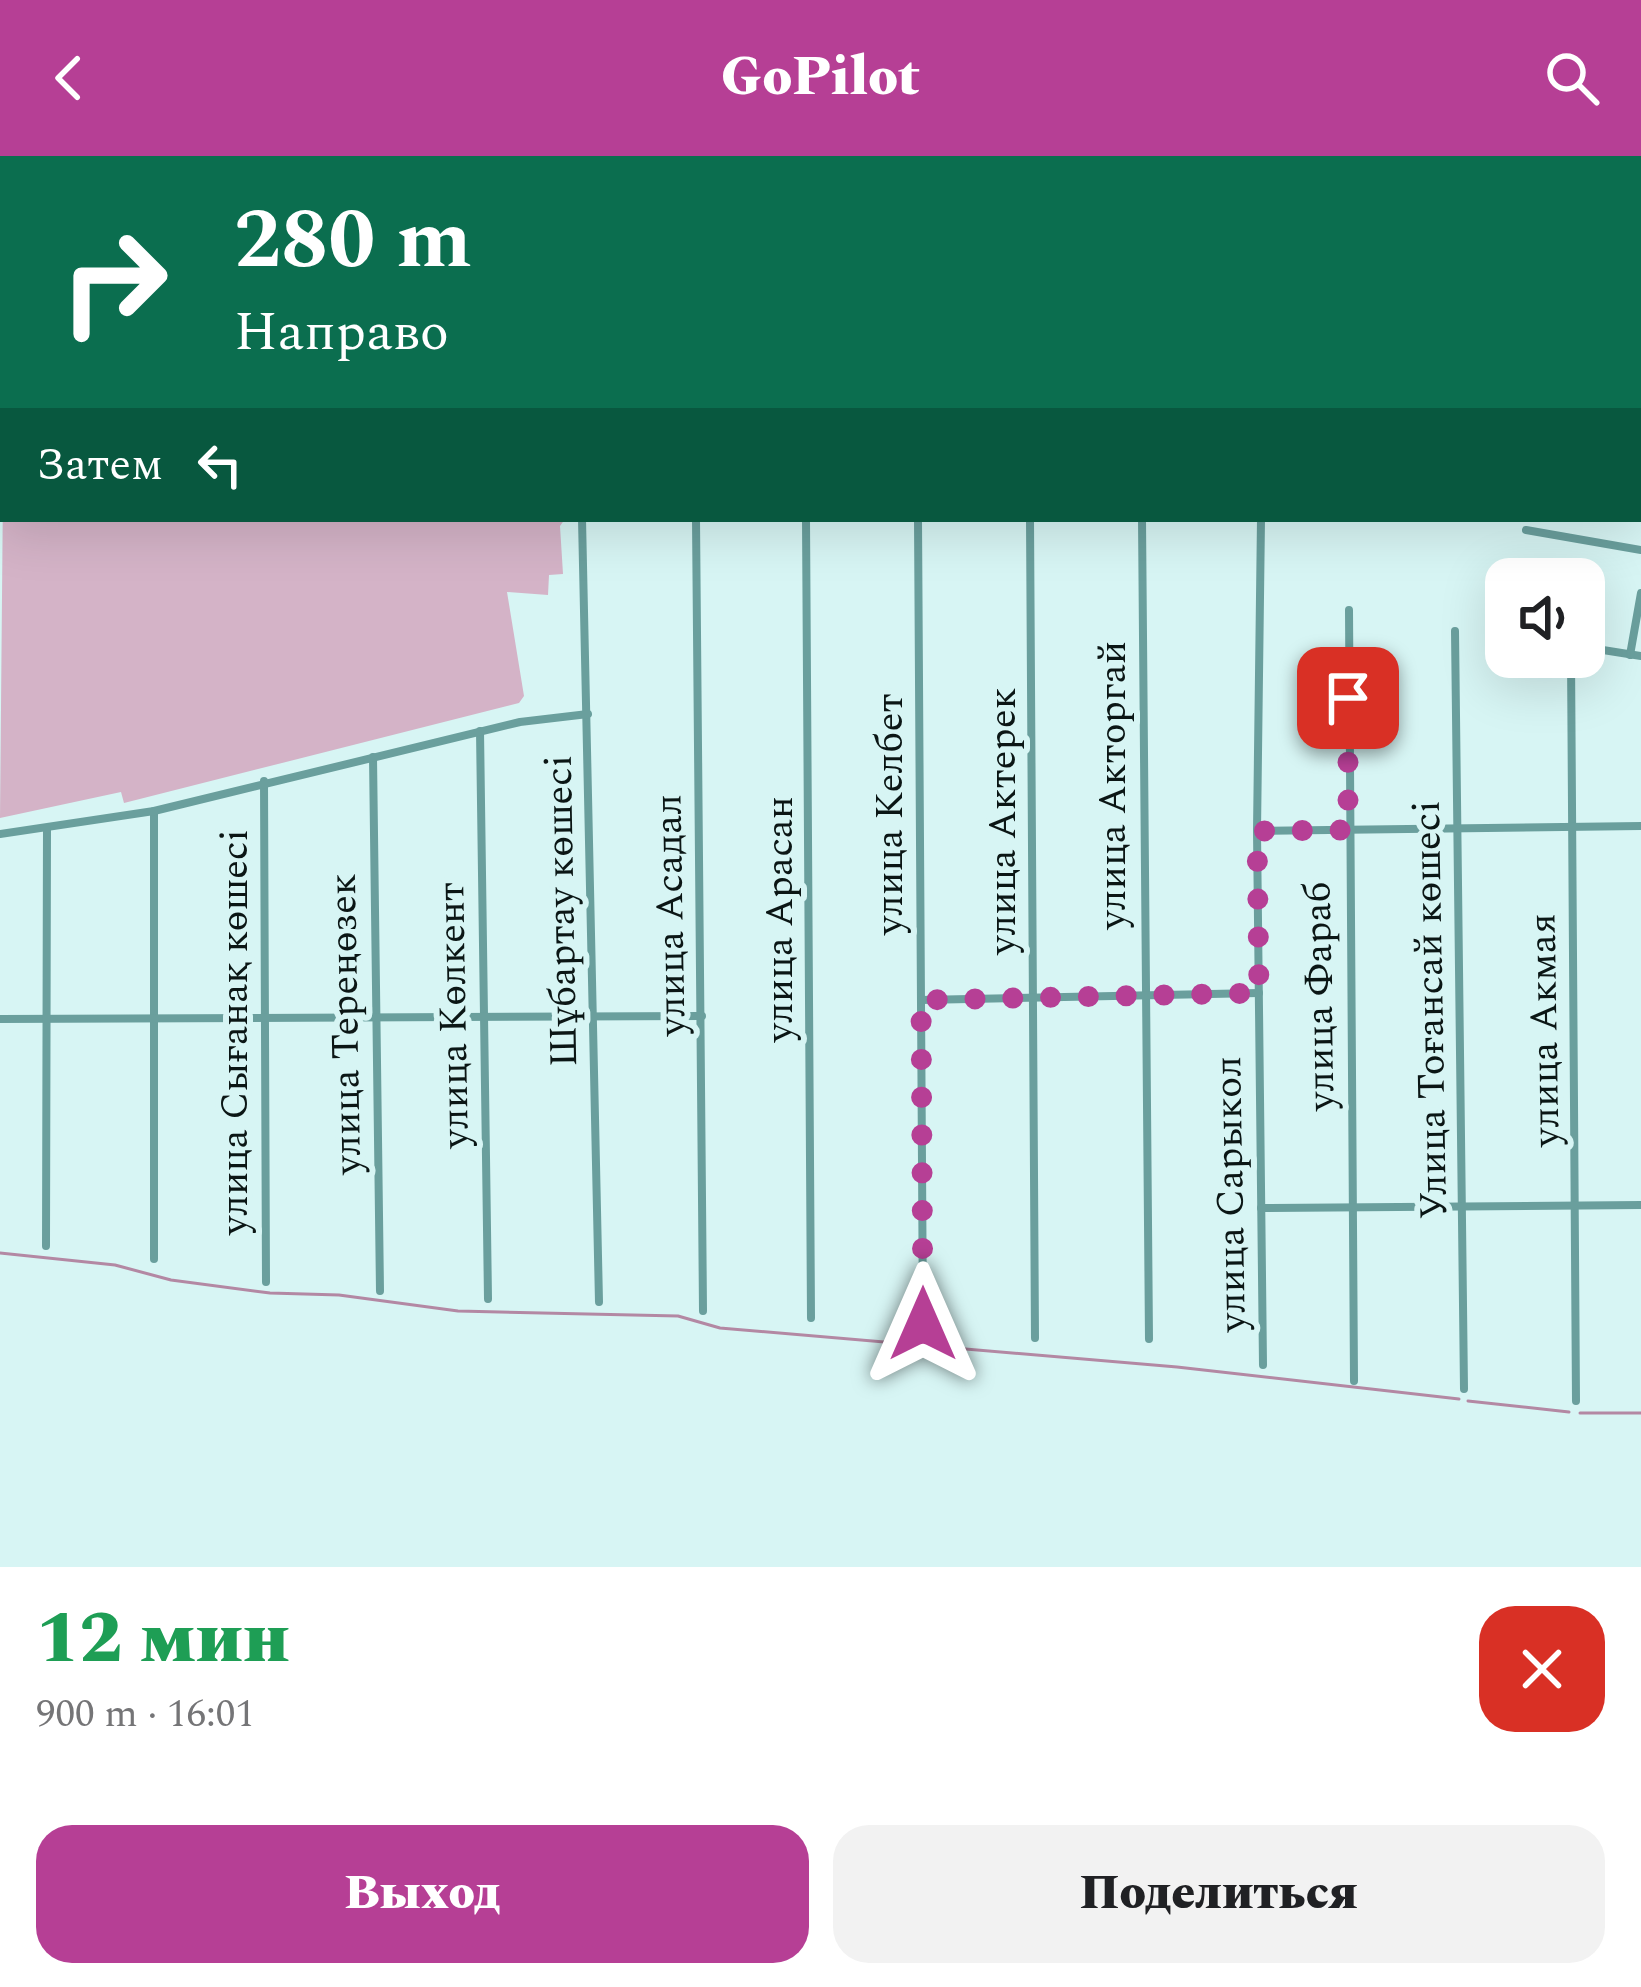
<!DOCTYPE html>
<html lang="ru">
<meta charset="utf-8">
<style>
body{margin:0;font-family:Spectral,serif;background:#f2f2f2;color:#202124;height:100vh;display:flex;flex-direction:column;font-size:45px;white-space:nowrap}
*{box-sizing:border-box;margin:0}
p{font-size:39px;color:#757577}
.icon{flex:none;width:66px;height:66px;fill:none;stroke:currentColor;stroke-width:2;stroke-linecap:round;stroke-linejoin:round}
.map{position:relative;height:1411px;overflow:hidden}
.details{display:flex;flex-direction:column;background:#fff;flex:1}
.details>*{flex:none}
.hud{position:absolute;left:0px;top:0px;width:1641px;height:366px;box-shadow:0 12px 48px #0002;background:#0b6e4f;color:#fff;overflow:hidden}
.tools{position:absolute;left:1485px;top:402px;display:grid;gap:24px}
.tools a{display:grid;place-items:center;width:120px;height:120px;border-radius:24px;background:#fff;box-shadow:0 12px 48px #0002;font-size:60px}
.pin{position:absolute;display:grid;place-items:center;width:102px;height:102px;color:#fff;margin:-51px;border-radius:24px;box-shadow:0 6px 18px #0006}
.me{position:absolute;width:132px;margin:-66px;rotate:0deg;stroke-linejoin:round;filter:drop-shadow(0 0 9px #0008)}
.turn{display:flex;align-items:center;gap:42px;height:252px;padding:0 36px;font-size:54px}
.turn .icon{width:156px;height:156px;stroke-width:2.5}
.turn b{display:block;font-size:84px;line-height:102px}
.then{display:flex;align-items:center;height:114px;padding:0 36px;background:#0003;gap:24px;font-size:45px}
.round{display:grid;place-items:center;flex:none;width:126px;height:126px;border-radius:36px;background:#f2f2f2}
.headline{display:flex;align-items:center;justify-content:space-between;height:204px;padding:0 36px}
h1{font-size:72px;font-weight:800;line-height:90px;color:#1e9e55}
.button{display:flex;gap:24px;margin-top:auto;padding:24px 36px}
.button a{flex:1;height:138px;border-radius:36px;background:#b63f95;color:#fff;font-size:48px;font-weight:800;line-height:138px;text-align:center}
.button a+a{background:#f2f2f2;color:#202124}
header{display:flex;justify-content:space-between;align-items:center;height:156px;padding:0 36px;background:#b63f95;color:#fff;font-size:54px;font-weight:800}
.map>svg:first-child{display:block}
.green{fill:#d4b3c7}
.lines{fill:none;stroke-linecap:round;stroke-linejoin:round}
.stream{stroke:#b388a3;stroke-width:3}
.minor{stroke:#6a9f9d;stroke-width:8}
.route{stroke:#b63f95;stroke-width:21;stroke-dasharray:0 37.8}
.labels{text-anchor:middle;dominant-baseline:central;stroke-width:12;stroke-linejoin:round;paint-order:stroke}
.street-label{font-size:39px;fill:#0b1615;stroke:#d7f5f4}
</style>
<header><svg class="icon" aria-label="back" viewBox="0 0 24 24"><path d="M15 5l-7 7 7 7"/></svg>GoPilot<svg class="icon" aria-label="search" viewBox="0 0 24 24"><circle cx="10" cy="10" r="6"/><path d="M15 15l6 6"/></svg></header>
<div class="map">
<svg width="1641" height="1411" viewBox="0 0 1641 1411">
<rect width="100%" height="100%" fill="#d7f5f4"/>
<polygon class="green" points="3,331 3,363 565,363 560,370 563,418 549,419 548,439 507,436 524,540 519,547 124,647 121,636 0,662"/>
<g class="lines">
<g class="stream">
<polyline points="0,1097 115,1109 171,1124 270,1137 339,1139 458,1155 678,1160 720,1172 1177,1211 1459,1243"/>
<polyline points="1468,1245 1569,1256"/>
<polyline points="1580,1257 1641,1257"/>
</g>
<g class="minor">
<polyline points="1141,0 1141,3"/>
<polyline points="1369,0 1369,3"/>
<polyline points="1589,0 1589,3"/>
<polyline points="25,3 25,0"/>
<polyline points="134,3 134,0"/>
<polyline points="244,3 244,0"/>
<polyline points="361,3 361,0"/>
<polyline points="470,3 470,0"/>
<polyline points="583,3 584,0"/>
<polyline points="693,3 693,0"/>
<polyline points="802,3 802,0"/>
<polyline points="926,3 926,0"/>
<polyline points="1028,3 1028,0"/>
<polyline points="0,57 3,57"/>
<polyline points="1638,290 1641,290"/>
<polyline points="582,363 599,1146"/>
<polyline points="696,363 703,1155"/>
<polyline points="806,363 811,1162"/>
<polyline points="918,363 923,1168"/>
<polyline points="1030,363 1035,1182"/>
<polyline points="1142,363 1149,1183"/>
<polyline points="1261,363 1257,675 1263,1209"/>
<polyline points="1526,374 1641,394"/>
<polyline points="1349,454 1354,1225"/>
<polyline points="1455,475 1464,1233"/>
<polyline points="1584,491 1641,500"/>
<polyline points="1630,499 1641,437"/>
<polyline points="1571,501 1576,1245"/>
<polyline points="480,575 488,1143"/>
<polyline points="373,601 380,1135"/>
<polyline points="264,625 266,1126"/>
<polyline points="154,655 154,1103"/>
<polyline points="1257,675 1641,670"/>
<polyline points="0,678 154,655 520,566 588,558"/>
<polyline points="921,844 1259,837"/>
<polyline points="0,863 702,860"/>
<polyline points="1261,1052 1641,1049"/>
<polyline points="46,1090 47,672"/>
</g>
</g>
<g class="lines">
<polyline class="route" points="923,1168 921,844 1259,837 1257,675 1348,674 1348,542"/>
</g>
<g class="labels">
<g class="street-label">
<text transform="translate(1113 629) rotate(-90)">улица Акторгай</text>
<text transform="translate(890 658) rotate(-90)">улица Келбет</text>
<text transform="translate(1003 665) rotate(-90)">улица Актерек</text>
<text transform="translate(562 755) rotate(-91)">Шұбартау көшесі</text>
<text transform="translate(671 759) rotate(-91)">улица Асадал</text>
<text transform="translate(780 763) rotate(-90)">улица Арасан</text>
<text transform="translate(1320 840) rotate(-91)">улица Фараб</text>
<text transform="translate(1431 854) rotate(-91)">Улица Тоғансай көшесі</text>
<text transform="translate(454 859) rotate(-91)">улица Көлкент</text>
<text transform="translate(346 868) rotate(-91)">улица Тереңөзек</text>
<text transform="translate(1545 874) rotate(-91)">улица Акмая</text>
<text transform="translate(235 876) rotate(-90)">улица Сығанақ көшесі</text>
<text transform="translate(1231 1038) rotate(-91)">улица Сарыкол</text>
</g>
</g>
</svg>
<div class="tools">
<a><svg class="icon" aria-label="sound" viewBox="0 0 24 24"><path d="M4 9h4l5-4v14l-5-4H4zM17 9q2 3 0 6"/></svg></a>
</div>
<div class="pin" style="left:1348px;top:542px;background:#d93025"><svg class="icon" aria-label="arrive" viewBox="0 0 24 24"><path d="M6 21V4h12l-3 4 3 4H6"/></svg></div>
<svg class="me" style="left:923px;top:1168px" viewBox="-20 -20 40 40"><path d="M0-17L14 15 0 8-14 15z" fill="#b63f95" stroke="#fff" stroke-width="4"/></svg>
<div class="hud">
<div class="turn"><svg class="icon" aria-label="right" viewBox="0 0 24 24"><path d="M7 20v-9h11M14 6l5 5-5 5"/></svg><div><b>280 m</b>Направо</div></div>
<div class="then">Затем<svg class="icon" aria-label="left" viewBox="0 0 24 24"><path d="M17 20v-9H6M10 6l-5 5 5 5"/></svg></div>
</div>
</div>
<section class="details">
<div class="headline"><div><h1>12 мин</h1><p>900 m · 16:01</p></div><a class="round" style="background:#d93025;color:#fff"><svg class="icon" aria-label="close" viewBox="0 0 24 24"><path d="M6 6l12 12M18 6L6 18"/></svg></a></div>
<div class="button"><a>Выход</a><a>Поделиться</a></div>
</section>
